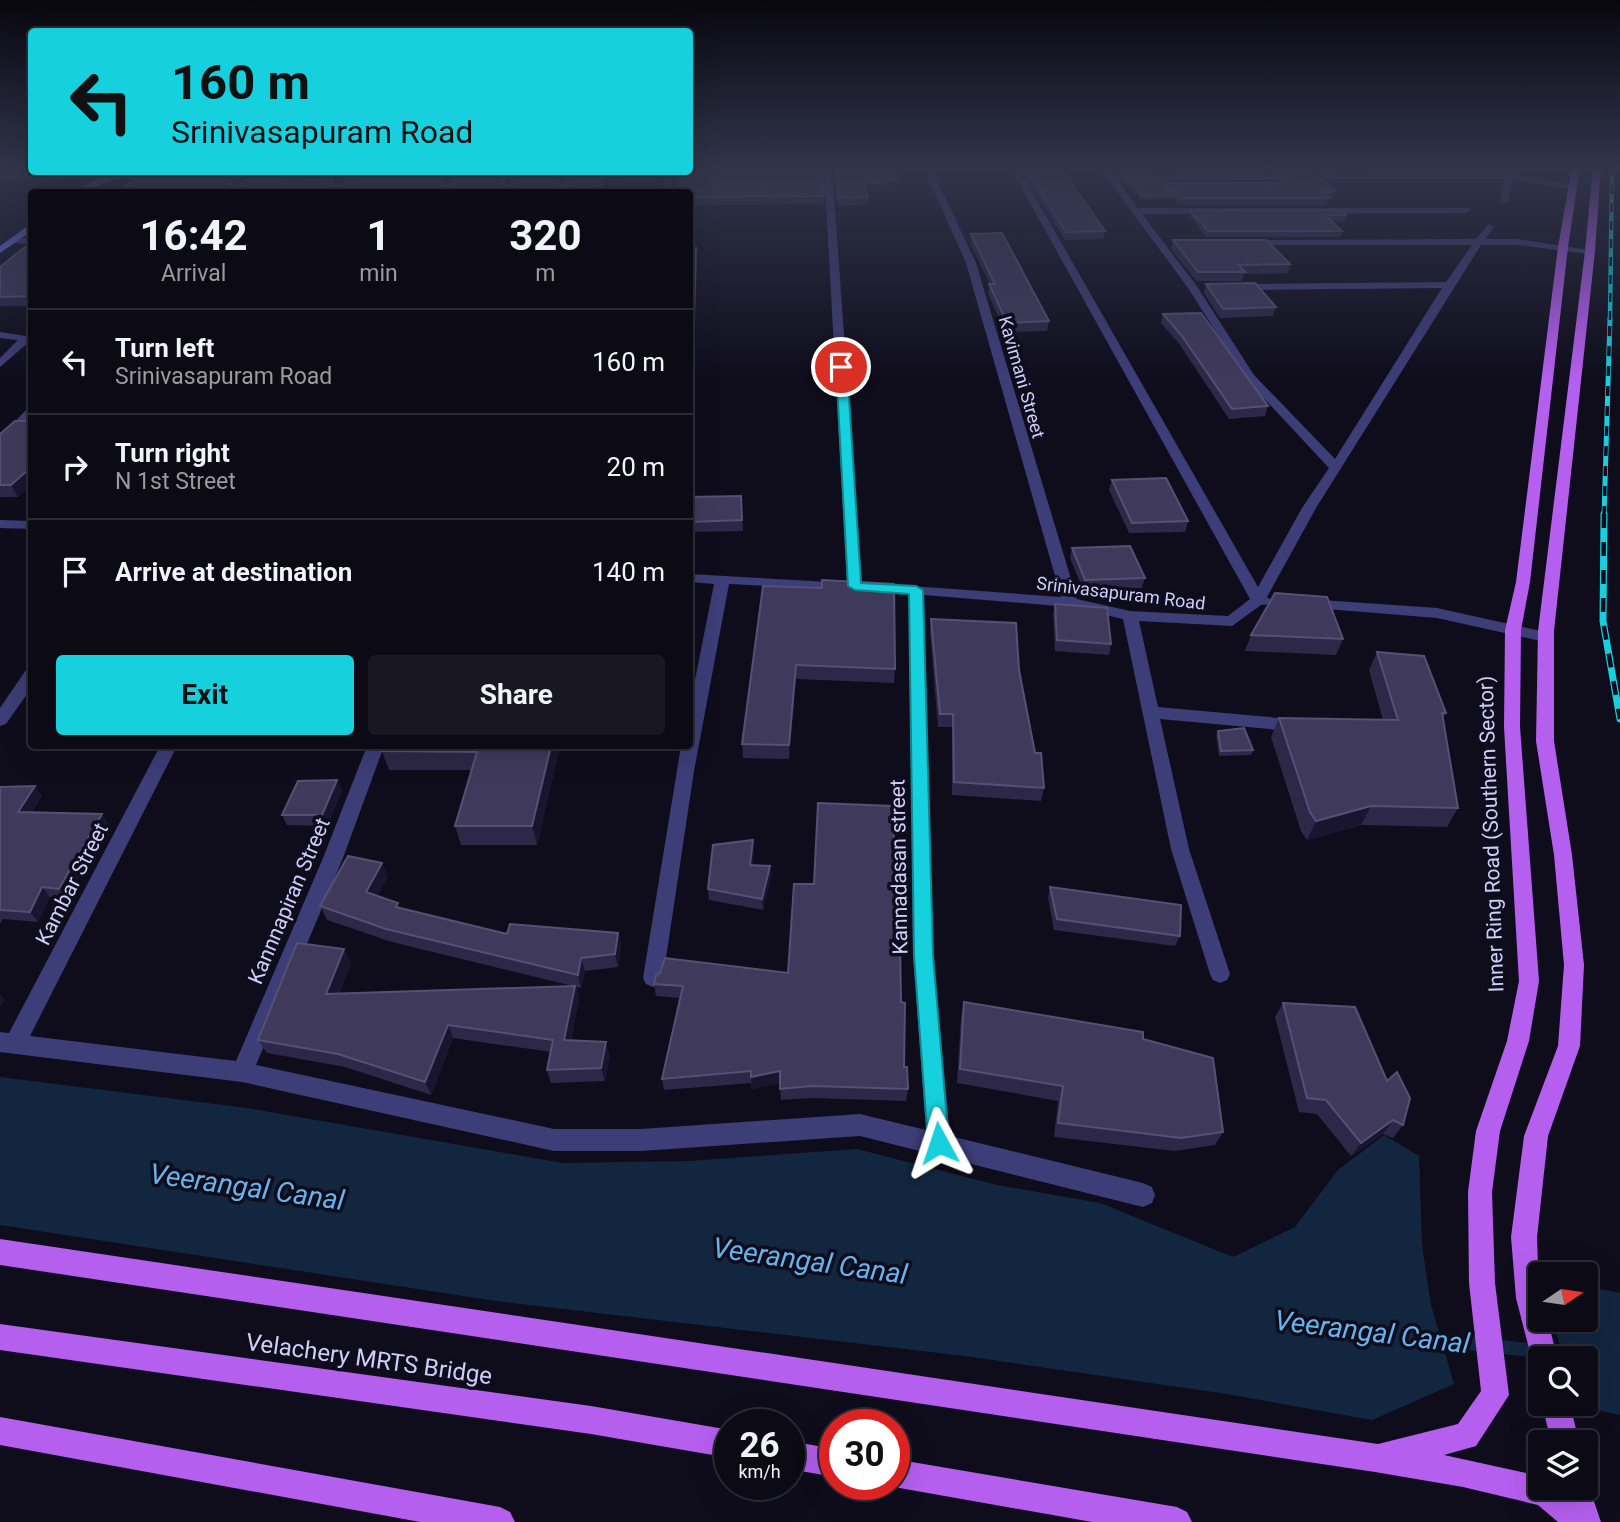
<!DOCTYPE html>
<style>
body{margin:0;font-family:Roboto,sans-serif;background:#191822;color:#f1f3f6;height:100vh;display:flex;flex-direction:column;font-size:26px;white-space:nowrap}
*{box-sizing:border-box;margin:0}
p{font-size:23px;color:#9a9aa0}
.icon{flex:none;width:38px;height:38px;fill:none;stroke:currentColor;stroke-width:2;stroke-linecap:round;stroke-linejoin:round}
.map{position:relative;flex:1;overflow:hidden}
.side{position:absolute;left:28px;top:189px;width:665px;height:560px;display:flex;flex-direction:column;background:#0b0a15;border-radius:7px;box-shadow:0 7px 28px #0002,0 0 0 2px #2b2b34}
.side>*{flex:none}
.guide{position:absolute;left:28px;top:28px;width:665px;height:147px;border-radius:7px;box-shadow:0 7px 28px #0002,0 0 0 2px #2b2b34;background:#16d0de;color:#111;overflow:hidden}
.needle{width:46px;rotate:77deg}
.buttons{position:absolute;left:1528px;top:1262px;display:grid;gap:14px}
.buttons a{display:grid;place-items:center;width:70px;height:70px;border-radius:7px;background:#0b0a15;box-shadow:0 7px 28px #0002,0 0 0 2px #2b2b34;font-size:35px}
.speed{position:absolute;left:714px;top:1409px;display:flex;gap:14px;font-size:35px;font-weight:700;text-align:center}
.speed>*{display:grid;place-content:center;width:91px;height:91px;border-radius:50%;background:#0b0a15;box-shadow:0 7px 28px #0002,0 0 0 2px #2b2b34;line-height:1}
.speed small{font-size:18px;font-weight:400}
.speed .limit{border:10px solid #d22;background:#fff;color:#111}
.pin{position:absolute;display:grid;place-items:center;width:60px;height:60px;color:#fff;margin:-30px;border:4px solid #fff;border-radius:50%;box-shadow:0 2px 7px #0007}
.me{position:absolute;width:77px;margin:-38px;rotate:355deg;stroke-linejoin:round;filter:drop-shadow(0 0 5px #0008)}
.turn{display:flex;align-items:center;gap:24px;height:147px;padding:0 28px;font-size:32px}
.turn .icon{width:91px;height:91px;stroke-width:2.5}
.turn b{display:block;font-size:49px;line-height:60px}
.eta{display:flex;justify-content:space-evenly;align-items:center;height:119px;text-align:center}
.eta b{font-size:42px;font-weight:700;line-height:49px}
.button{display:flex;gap:14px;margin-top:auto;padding:14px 28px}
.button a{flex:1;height:80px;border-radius:7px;background:#16d0de;color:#111;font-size:28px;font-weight:700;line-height:80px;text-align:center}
.button a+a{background:#191822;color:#f1f3f6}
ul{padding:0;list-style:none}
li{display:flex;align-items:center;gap:21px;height:105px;padding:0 28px;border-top:2px solid #2b2b34}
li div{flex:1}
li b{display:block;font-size:26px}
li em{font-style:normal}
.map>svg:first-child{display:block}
.water{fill:#122640}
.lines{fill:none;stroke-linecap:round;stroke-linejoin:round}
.stream{fill:#122640;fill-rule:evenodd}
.street{fill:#3d3d77;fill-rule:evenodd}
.secondary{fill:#6d6ef1;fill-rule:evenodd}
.primary{fill:#b55fef;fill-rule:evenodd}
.rail-far2-casing{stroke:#16d0de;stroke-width:4.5}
.rail-far1-casing{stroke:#16d0de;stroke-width:5}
.rail-casing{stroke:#16d0de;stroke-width:7}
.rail-far2{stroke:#0f0d1c;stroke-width:2.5;stroke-dasharray:9;stroke-linecap:butt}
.rail-far1{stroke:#0f0d1c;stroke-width:3.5;stroke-dasharray:10;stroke-linecap:butt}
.rail{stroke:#0f0d1c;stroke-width:4.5;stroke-dasharray:14;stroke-linecap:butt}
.wall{fill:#2d2748}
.shaded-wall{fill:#1a152f}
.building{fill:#3f395b;stroke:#565074;stroke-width:2}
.route{fill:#16d0de;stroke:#0e8790;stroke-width:2}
.labels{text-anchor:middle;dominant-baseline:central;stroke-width:7;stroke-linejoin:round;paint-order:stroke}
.far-street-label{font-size:18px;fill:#d1cdfa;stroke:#0f0d1c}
.street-label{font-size:21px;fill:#d1cdfa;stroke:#0f0d1c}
.near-street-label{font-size:24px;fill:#d1cdfa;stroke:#0f0d1c}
.near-water-label{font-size:28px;font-style:italic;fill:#65b4f0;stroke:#0f0d1c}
</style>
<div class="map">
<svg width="1620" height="1522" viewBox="0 0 1620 1522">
<rect width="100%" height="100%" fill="#0f0d1c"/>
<g class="water">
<polygon points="0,1077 247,1108 563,1163 689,1161 857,1149 997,1185 1100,1203 1233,1257 1295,1227 1338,1170 1384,1135 1419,1156 1422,1245 1431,1305 1454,1384 1372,1420 1227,1394 965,1356 496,1301 0,1225"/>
<polygon points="1586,1286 1620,1293 1620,1415 1579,1406 1578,1404 1586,1404 1586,1358 1564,1358 1552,1320 1586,1320"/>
</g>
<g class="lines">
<polygon class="stream" points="1431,1332 1573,1348 1578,1350 1580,1355 1578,1358 1540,1358 1431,1346 1426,1344 1424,1339 1426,1334"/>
<g class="street">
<polygon points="824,167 832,167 862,586 855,590 849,588 843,590 729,584 694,771 663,978 660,984 653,987 646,984 643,978 681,746 690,746 690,705 714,584 690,582 690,574 847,583"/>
<polygon points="923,167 931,167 976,263 1077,599 1130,611 1228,616 1250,599 1010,167 1018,167 1258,587 1302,508 1329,468 1246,379 1188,288 1099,167 1107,167 1114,175 1508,174 1517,168 1521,170 1517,175 1576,185 1573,190 1513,179 1508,201 1504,204 1500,201 1505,179 1117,180 1138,208 1469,208 1470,210 1466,213 1142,214 1196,285 1254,375 1335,459 1442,288 1236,290 1231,287 1236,284 1446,282 1472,245 1246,245 1241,242 1243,240 1476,239 1489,224 1494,227 1485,239 1517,239 1595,251 1590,254 1517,245 1481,245 1316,508 1267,597 1272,601 1270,604 1261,605 1232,626 1139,621 1158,707 1301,720 1309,726 1301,732 1160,719 1189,849 1230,974 1227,980 1220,983 1213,980 1210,974 1171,849 1123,619 1070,607 924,595 933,955 950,1136 1143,1183 1152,1187 1155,1195 1152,1203 1143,1207 860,1136 641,1151 554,1151 242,1082 0,1052 0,1032 9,1033 160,746 177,746 30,1036 236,1061 323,858 367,746 384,746 343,858 256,1065 554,1129 641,1129 860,1114 926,1130 913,955 909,594 871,591 864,587 871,583 1061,597 966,263"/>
<polygon points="275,172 392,172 388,174 216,177 212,175 216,173"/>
<polygon points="455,172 463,172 452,192 444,192"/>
<polygon points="514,172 522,172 514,192 506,192"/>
<polygon points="567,172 575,172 568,192 560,192"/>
<polygon points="664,172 672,172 670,192 662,192"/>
<polygon points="163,175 160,179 0,180 0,176"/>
<polygon points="12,238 32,238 32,244 9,243 7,241"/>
<polygon points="0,332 32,337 31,340 0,367 0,358 18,340 0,338"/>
<polygon points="28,408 32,408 32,418 4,447 0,448 0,437"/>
<polygon points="0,520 32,521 32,529 0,528"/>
<polygon points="1307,599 1437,608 1545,632 1553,637 1545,642 1437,618 1302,607 1299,604"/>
<polygon points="32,669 32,687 6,724 0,726 0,708 26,670"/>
</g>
<g class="secondary">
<polygon points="122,172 133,172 83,192 74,192 88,183"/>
<polygon points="32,223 32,231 0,253 0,246"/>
</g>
<g class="primary">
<polygon points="1572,167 1580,167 1568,247 1530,582 1521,630 1520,727 1539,981 1529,1041 1500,1131 1492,1192 1495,1283 1509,1395 1476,1446 1444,1455 1540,1476 1540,1488 1586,1488 1586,1478 1601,1522 1558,1522 1538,1505 1463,1487 1375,1472 0,1265 0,1239 1378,1444 1458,1424 1481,1391 1469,1283 1468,1192 1476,1131 1507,1041 1519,981 1504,727 1505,630 1516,582 1558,247"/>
<polygon points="1593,167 1601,167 1595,251 1554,631 1554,741 1572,855 1584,965 1580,1046 1548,1136 1537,1237 1540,1320 1548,1320 1557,1358 1540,1358 1540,1370 1534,1368 1516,1298 1511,1237 1524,1136 1558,1046 1564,965 1554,855 1536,741 1538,631 1585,251"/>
<polygon points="0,1324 591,1406 730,1430 730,1458 591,1434 0,1350"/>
<polygon points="1542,1404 1570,1404 1579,1442 1551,1442"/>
<polygon points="0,1417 500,1507 510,1512 515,1522 420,1522 0,1445"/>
<polygon points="789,1441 835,1449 835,1477 789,1469"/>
<polygon points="894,1459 1177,1507 1187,1512 1192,1522 1092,1522 894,1487 886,1484 894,1484"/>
</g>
<g class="rail-far2-casing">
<polyline id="rail-far2" points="1610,320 1612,167"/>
</g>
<g class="rail-far1-casing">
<polyline id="rail-far1" points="1604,516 1610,318"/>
</g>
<g class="rail-casing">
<polyline id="rail" points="1604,514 1603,621 1620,719"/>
</g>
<use href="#rail-far2" class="rail-far2"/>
<use href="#rail-far1" class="rail-far1"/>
<use href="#rail" class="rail"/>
</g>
<g class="wall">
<polygon points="835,167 891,167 897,189 866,192 868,197 868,205 838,206"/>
<polygon points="1019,167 1060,167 1105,231 1104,239 1065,240"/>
<polygon points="1113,167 1150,167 1149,172 1117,172"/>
<polygon points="459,172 512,172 507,186 514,186 520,172 565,172 560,186 568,186 573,172 662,172 660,182 604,183 602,192 119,192 242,180 237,186 239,186 292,178 291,180 335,186 446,186 453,185"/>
<polygon points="673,172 824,196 823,204 690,205 690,192 679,181 674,181"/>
<polygon points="1280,175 1336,191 1333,199 1328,199 1326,205 1179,205 1174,199 1141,200 1125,183 1126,179 1167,187 1168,183 1279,183 1278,182"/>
<polygon points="1190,211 1346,215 1345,221 1331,221 1342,231 1340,237 1206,237 1189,216"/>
<polygon points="971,234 1049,321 1047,331 1005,332 988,293 990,284 970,243"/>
<polygon points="1173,240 1290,264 1288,273 1244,274 1242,281 1196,281 1171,249"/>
<polygon points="32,247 32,306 0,306 0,267"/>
<polygon points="690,248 696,248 697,257 695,326 690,327"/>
<polygon points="1206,284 1276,307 1273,316 1220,318 1204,293"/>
<polygon points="1163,314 1268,406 1265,416 1229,419 1180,345 1161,323"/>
<polygon points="32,414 32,484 18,497 0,497 0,434 26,421"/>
<polygon points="1112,480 1188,521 1185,532 1129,533 1109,490"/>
<polygon points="741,496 743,531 690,532 690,497"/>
<polygon points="1072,548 1145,578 1142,588 1083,590 1070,558"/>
<polygon points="763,586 895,669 894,683 796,679 789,759 743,758 742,744"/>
<polygon points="1055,604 1111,644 1109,655 1055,651 1053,615"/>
<polygon points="931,619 1019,670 1035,753 1044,788 1041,801 952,795 952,727 938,727 930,632"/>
<polygon points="1251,635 1343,639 1336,655 1245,651"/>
<polygon points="1377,652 1446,713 1443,719 1458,808 1447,827 1361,825 1307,840 1301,831 1271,737 1279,718 1383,720 1369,670"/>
<polygon points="1218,731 1253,750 1251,755 1219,756 1216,736"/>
<polygon points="385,746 560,746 537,845 461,845 455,826 472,770 389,770 382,751"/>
<polygon points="337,780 342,791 327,826 287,825 282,815"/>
<polygon points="35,786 42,796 31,813 109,824 66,899 50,897 38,922 3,919 0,924 0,787"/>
<polygon points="753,840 754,851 752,865 770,866 771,877 763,910 709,900 708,889"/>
<polygon points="388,877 377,896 401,908 507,934 618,933 621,946 618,967 585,971 581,988 576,987 579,999 571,1040 610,1055 605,1081 551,1083 547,1070 551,1052 453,1038 431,1095 345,1067 267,1053 258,1040 351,963 339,993 573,986 392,942 327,920 320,906"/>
<polygon points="895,884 904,1067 908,1089 906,1101 812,1098 781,1100 780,1083 752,1089 751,1083 664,1090 662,1079 680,998 656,996 654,984 788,973"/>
<polygon points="1050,887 1180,936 1175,946 1054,930 1048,898"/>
<polygon points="964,1002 1143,1039 1223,1132 1215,1145 1175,1151 1054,1137 1058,1101 957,1083 961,1017"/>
<polygon points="1283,1003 1403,1125 1393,1138 1383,1134 1351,1156 1317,1114 1299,1112 1275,1017"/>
</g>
<g class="shaded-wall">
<polygon points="239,172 242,180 231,192 229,184"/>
<polygon points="289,172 290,172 292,178 285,189 282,180"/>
<polygon points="447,172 452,172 443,192 441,186"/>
<polygon points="508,172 512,172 504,192 502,185"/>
<polygon points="561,172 565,172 558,192 557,185"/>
<polygon points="603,175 604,183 602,192 599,192"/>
<polygon points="898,181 897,189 864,192 864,184"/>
<polygon points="696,248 697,257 695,326 694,317"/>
<polygon points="28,470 32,477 32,484 18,497 11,485"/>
<polygon points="693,576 695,594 690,616 690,591"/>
<polygon points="796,665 796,679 789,759 789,745"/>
<polygon points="551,746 560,746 537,845 532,826"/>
<polygon points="337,780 342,791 327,826 322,815"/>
<polygon points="35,786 42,796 25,822 18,812"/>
<polygon points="1371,806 1361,825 1307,840 1316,821"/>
<polygon points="102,814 109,824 66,899 59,889"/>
<polygon points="753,840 754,851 750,876 750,865"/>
<polygon points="382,863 388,877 372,905 366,892"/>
<polygon points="770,866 771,877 763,910 762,899"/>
<polygon points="42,887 50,897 38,922 30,912"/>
<polygon points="618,933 621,946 618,967 615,954"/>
<polygon points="344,949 351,963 333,1007 326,994"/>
<polygon points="581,958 585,971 581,988 578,975"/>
<polygon points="575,986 579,999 568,1053 564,1040"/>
<polygon points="0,994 5,1000 0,1007"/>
<polygon points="448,1025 453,1038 431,1095 425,1082"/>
<polygon points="606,1042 610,1055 605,1081 601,1068"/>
<polygon points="780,1071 780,1083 752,1089 751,1077"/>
<polygon points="1393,1120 1383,1134 1351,1156 1361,1143"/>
</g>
<g class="building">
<polygon points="690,167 822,167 824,196 690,197 690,192 679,192 679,174 673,173 673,172 690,172"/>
<polygon points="835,167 891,167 898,181 864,184 868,197 838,198"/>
<polygon points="1025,167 1060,167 1105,231 1066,232"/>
<polygon points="239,172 229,184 239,186 255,172 289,172 282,180 333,179 331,186 341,186 348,178 354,178 360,172 447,172 441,186 453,185 459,172 508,172 502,185 514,186 520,172 561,172 557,185 568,186 573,172 660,172 660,174 603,175 599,192 119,192 143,173"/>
<polygon points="1280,175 1316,175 1336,191 1322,192 1329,198 1181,198 1168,183 1289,183"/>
<polygon points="1126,179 1160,179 1175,195 1142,196"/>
<polygon points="1341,210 1346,215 1325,215 1342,231 1208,231 1190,211"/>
<polygon points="1002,233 1049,321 1007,323 989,284 995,284 971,234"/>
<polygon points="1173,240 1266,240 1290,264 1239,265 1245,272 1198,272"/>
<polygon points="25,247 32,247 32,296 0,297 0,267"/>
<polygon points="690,248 696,248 694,317 690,317"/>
<polygon points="1255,283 1276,307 1223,309 1206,284"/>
<polygon points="1201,313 1268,406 1232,409 1182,336 1163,314"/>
<polygon points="32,414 32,470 28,470 11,485 0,485 0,434 15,421 26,421"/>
<polygon points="1166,478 1188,521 1132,523 1112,480"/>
<polygon points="741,496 742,520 690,522 690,497"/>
<polygon points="1130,546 1145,578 1085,580 1072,548"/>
<polygon points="690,576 693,576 690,591"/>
<polygon points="822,580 894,584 895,669 796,665 789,745 742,744 763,586 822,588"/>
<polygon points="1275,593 1327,597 1343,639 1251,635"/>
<polygon points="1055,604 1107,608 1111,644 1057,640"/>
<polygon points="931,619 1016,623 1019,670 1035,753 1041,753 1044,788 954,782 953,714 940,714"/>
<polygon points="1377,652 1424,656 1446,713 1442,713 1458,808 1371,806 1316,821 1310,812 1279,718 1398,720"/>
<polygon points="1244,728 1253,750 1221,751 1218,731"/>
<polygon points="385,746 551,746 532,826 455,826 477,752 382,751"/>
<polygon points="337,780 322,815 282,815 298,781"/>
<polygon points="35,786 18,812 102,814 59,889 42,887 30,912 0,910 0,787"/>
<polygon points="818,803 893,806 895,884 899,884 901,1002 905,1003 904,1067 907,1067 908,1089 812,1086 780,1089 780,1071 751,1077 751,1071 662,1079 683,986 654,984 656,975 660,973 665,958 788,973 794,884 814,884"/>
<polygon points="753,840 750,865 770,866 762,899 708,889 713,845"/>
<polygon points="348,856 382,863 366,892 398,903 396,907 507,934 510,924 618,933 615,954 581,958 578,975 386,929 320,906"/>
<polygon points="1050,887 1181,905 1180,936 1057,919"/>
<polygon points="297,943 344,949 326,994 575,986 564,1040 606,1042 601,1068 547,1070 553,1040 448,1025 425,1082 338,1054 258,1040"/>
<polygon points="964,1002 1143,1032 1143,1039 1213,1058 1223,1132 1181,1138 1058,1123 1063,1086 960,1069"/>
<polygon points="1283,1003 1355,1007 1387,1081 1397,1072 1410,1098 1403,1125 1393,1120 1361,1143 1326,1100 1307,1098"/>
</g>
<linearGradient id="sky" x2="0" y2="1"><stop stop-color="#08070f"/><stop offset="0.44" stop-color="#31354b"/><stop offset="1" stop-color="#31354b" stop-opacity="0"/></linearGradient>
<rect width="1620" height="380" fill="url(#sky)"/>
<polygon class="route" points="841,364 847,367 861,583 916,586 923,590 933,955 949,1143 946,1150 939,1153 931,1150 928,1143 914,955 909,594 855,590 848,586 836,367"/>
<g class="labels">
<g class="far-street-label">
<text transform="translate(1022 377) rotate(74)">Kavimani Street</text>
<text transform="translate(1121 593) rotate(7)">Srinivasapuram Road</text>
</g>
<g class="street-label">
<text transform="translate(1491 834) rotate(-92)">Inner Ring Road (Southern Sector)</text>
<text transform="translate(899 867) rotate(-91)">Kannadasan street</text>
<text transform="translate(72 884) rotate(-63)">Kambar Street</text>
<text transform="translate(289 901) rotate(-67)">Kannnapiran Street</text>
</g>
<g class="near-street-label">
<text transform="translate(369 1359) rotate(8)">Velachery MRTS Bridge</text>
</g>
<g class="near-water-label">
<text transform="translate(247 1187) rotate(8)">Veerangal Canal</text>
<text transform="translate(810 1261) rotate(8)">Veerangal Canal</text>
<text transform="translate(1372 1332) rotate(7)">Veerangal Canal</text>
</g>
</g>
</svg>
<div class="buttons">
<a><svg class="needle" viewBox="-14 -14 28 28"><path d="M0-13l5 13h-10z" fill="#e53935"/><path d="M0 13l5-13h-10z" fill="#9a9aa0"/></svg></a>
<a><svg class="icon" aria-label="search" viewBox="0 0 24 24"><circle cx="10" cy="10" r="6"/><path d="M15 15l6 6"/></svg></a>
<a><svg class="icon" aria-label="layers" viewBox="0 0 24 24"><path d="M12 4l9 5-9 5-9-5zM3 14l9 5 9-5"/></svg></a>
</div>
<div class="speed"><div>26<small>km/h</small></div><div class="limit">30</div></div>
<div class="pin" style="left:841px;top:367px;background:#d93025"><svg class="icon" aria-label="arrive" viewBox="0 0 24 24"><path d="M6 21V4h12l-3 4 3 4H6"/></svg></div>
<svg class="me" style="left:939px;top:1143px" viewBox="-20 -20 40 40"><path d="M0-17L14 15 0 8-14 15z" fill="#16d0de" stroke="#fff" stroke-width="4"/></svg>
<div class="guide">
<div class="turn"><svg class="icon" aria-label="left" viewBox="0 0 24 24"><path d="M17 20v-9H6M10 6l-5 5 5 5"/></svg><div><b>160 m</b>Srinivasapuram Road</div></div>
</div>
<section class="side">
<div class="eta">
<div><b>16:42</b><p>Arrival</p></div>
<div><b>1</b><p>min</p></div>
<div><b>320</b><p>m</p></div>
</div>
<ul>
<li><svg class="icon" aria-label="left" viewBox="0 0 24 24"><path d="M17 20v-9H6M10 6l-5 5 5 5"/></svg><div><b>Turn left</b><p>Srinivasapuram Road</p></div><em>160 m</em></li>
<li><svg class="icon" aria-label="right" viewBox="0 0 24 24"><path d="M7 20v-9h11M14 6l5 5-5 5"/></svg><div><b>Turn right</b><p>N 1st Street</p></div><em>20 m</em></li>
<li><svg class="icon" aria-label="arrive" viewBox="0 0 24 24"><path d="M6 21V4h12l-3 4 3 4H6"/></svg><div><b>Arrive at destination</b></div><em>140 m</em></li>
</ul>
<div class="button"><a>Exit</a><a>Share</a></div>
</section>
</div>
